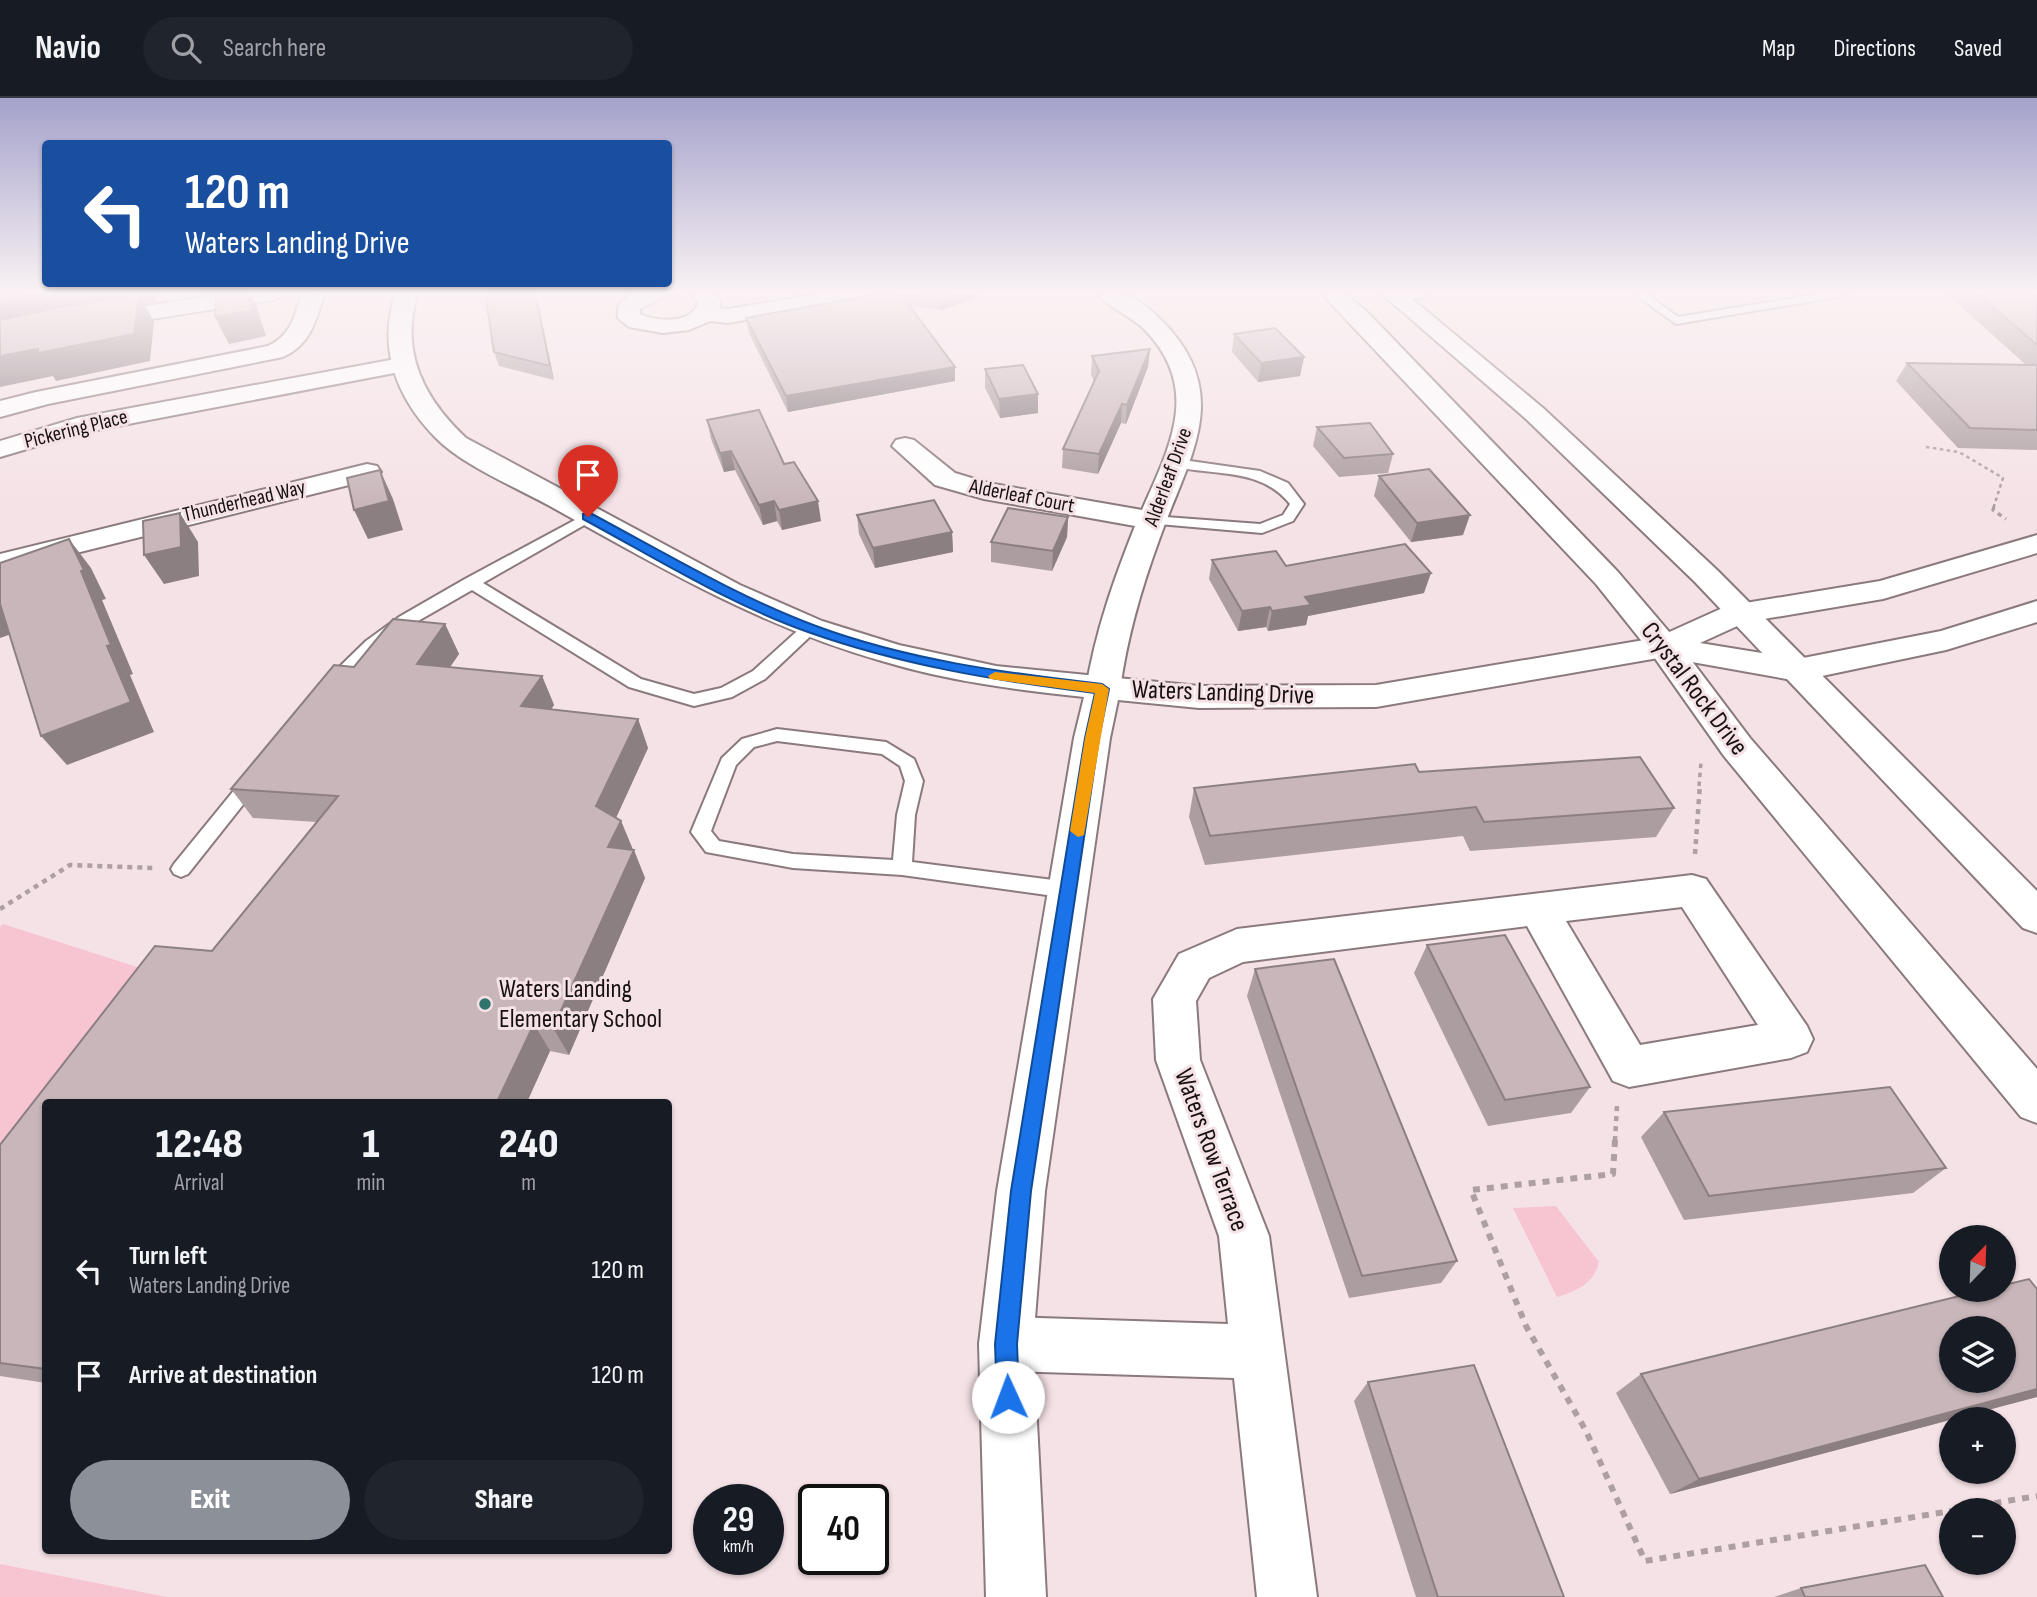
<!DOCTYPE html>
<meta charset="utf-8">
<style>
body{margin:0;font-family:"Sofia Sans Condensed",sans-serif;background:#20242c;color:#f1f3f6;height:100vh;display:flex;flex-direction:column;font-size:26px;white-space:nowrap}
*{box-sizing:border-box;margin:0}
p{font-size:23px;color:#9ea1a6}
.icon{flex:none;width:38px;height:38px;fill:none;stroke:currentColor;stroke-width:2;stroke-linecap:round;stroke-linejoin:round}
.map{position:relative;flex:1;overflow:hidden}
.sheet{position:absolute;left:42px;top:1001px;width:630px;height:455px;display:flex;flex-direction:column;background:#171b24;border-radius:7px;box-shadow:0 2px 5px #0004}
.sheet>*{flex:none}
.banner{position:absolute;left:42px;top:42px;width:630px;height:147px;border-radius:7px;box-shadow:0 2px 5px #0004;background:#1a4fa0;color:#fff;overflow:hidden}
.needle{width:46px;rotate:23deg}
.fabs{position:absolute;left:1939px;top:1127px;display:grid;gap:14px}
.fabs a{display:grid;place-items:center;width:77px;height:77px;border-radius:50%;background:#171b24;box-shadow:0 2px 5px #0004;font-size:35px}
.speed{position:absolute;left:693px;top:1386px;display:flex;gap:14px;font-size:35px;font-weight:700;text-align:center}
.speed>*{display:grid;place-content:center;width:91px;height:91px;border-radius:50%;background:#171b24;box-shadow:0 2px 5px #0004;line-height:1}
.speed small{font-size:18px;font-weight:400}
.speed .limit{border:4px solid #111;border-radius:10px;background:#fff;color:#111}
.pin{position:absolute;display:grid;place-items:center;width:60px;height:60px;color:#fff;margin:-72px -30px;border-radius:50% 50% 50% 0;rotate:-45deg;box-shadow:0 0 7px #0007}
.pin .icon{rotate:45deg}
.me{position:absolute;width:77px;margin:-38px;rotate:358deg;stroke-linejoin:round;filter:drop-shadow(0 0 5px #0008)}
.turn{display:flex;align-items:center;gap:24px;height:147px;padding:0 28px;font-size:32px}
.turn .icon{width:91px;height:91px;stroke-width:2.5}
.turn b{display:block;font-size:49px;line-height:60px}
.eta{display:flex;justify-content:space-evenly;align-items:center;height:119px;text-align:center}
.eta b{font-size:42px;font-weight:800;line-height:49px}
.cta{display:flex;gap:14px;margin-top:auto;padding:14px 28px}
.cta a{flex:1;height:80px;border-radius:42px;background:#8c9099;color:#fff;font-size:28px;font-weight:800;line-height:80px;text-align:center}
.cta a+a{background:#20242c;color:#f1f3f6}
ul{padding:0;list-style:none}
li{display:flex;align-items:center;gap:21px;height:105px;padding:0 28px}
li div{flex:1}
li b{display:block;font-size:26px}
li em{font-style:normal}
header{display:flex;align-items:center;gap:42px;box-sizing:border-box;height:98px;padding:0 35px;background:#171b24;border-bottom:2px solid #363941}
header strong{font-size:33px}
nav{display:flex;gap:38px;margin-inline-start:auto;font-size:24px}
.search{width:490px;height:63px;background:#20242c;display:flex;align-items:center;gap:18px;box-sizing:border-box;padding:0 24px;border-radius:38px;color:#9ea1a6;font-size:26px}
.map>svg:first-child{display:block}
.green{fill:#f6c5d1}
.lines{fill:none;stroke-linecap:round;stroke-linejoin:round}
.service-casing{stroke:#8b7a7d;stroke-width:4}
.minor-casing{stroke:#8b7a7d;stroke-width:4}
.tertiary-casing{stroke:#8b7a7d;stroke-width:4}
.secondary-casing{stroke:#8b7a7d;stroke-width:4}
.path-far3{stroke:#ae9fa3;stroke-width:2.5;stroke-dasharray:3.5 3.5;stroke-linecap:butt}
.path-far2{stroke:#ae9fa3;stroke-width:3.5;stroke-dasharray:4.5 4.5;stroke-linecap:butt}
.path-far1{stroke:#ae9fa3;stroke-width:4.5;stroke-dasharray:5 5;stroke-linecap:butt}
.path{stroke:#ae9fa3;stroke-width:6;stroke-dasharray:7 7;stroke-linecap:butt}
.service{fill:#fff;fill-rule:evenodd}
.minor{fill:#fff;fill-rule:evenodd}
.tertiary{fill:#fff;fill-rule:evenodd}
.secondary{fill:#fff;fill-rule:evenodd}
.wall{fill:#ac9da0}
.shaded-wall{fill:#8c7f82}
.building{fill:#c8b6ba;stroke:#8c7f82;stroke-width:2;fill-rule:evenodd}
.route{fill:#1a73e8;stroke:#114b97;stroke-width:2}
.slow{fill:#f59e0b}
.poi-dot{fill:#2e746a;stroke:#f5e2e6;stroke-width:2.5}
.labels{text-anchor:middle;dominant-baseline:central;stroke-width:6;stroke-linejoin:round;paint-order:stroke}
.far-street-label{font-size:21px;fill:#181113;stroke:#f5e2e6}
.street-label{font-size:26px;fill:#181113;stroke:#f5e2e6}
.poi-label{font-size:26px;fill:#181113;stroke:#f5e2e6;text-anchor:start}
</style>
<header>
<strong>Navio</strong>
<div class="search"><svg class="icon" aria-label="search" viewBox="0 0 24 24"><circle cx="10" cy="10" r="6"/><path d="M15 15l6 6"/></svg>Search here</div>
<nav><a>Map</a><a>Directions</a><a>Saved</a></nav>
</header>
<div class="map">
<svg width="2037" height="1499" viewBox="0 0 2037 1499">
<rect width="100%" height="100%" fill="#f5e2e6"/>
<g class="green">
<polygon points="3,826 159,876 46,1004 0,1076 0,829"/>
<path d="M1556,1108L1599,1164C1594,1186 1576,1193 1557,1199L1513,1110Z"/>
<polygon points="0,1466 167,1499 0,1499"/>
</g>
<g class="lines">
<g class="service-casing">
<g id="service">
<polygon points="1633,195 1645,195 1678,219 1824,195 1849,195 1843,198 1676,226"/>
<path d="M1176,361L1260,373L1288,385L1304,406L1293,423L1262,435L1147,425L1145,422L1152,418L1260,426L1283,417L1290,406C1261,369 1213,378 1171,368L1169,365Z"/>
<polygon points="588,415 593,416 595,419 593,422 483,485 641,581 694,596 721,590 753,573 805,526 811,525 819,530 765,581 732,599 694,608 629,589 472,492 411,527 378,551 338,590 326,590 324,586 326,582 366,543 399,519 465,481"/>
<path d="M777,631L886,644L914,661L923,683L915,717L912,764L1069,784L1076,787L1079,792L1076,797L1069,800L902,777L793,770L706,754L691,734L722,660L742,641ZM777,643L882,656L900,668L905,683L897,717L893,762L793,756L719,743L711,733L736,667L754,649Z"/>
<polygon points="255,672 261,674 264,679 261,684 188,776 181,779 174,776 171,771 174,766 249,674"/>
</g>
</g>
<g class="minor-casing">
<g id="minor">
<polygon points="230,195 282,195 279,200 271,202 76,233 0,250 0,236 76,219"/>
<path d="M299,195L324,197C316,223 310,247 283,259L48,306L0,319V303L36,294L268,248C290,238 294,220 301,199Z"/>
<path d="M636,195H664L661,200L640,211V216C657,224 692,226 698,205L692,197L693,195H714L721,203L719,210L728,211L823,195H872L869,200L861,202L728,225L710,223L689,232L663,235L629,229L618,220C616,204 623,202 636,195Z"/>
<path d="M1097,195C1129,194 1139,200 1162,223C1236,297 1187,362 1159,442C1141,491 1127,540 1120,591L1115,599L1103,602L1091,599L1086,591C1095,534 1114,481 1135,428L984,401L935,387L892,348L896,342L905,340L914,342L955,375L988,385L1142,412C1170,348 1202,290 1144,231C1131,218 1106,208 1097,195Z"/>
<polygon points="1385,195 1425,195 1422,200 1395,204 1387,202"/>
<polygon points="401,260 410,262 413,267 410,272 81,335 0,359 0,343 77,320"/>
<polygon points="367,366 377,368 381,374 377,380 0,474 0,456"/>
<path d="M1692,777L1706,781L1807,928L1813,941L1807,954L1791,960L1629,989L1613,983L1527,828L1243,864L1209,880L1196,903L1200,962L1269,1138L1317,1499H1257L1234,1280L1006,1273L987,1265L979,1246L987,1227L1006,1219L1228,1226L1219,1138L1156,962L1153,901L1179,856L1237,831ZM1682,809L1758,927L1640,947L1566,823Z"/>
</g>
</g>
<g class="tertiary-casing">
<path id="tertiary" d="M396,195H418C399,253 424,301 466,340L740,487L822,523L899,547L996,568L1199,588L1376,587L1656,540L1727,508L1880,483L2037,437V455L1883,501L1746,524L1700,545L1798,561L1941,533L2037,503V524L1946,552L1798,583L1664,559L1376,609L1199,610L1118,602L1110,640L1045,1093L1033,1246L1046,1499H986L979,1246L997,1093L1074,640L1084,599C1016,592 948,583 882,563C759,528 658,468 548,407C513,388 462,367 435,339C396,299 377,249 396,195Z"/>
</g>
<g class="secondary-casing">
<g id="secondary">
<polygon points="1321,195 1345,195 1369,216 1618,474 1676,542 1750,640 2037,971 2037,1025 2021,1019 1724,658 1652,556 1596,486"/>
<polygon points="1381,195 1405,195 1543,310 1717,472 2037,793 2037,835 2023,830 1695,484 1525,320"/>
</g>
</g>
<polyline class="path-far3" points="1926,349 1959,354 2003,380 1993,411"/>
<g class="path-far2">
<polyline points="1994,409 1993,412 2006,421"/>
<polyline points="1699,688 1701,664"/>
</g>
<g class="path-far1">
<polyline points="1695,756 1700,686"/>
<polyline points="0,811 70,767 155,770"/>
<polyline points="1615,1043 1617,1007"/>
</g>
<g class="path">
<polyline points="1615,1042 1613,1076 1471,1092 1526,1228 1586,1333 1645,1463 1951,1413"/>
<polyline points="1953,1412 2037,1398"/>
</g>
<use href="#service" class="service"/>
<use href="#minor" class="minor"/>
<use href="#tertiary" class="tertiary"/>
<use href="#secondary" class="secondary"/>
</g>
<g class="wall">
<polygon points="485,195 536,195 554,282 499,268 494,254"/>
<polygon points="871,195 977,195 977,199 942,212 909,207 955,269 955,283 788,314 749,235 746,220 871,197"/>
<polygon points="1946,195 2037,195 2037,352 1958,350 1896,283 1907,265 2025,266"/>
<polygon points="1234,236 1304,259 1300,278 1258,284 1232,254"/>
<polygon points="1150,251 1148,269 1126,326 1121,325 1098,376 1062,370 1063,351 1094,283 1091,277 1092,258"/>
<polygon points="985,271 1038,315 1000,320 985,290"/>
<polygon points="707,322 784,366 821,423 782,432 777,423 763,427 735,372 724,374 711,341"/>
<polygon points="1317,329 1393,356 1388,375 1339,379 1313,348"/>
<polygon points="1379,378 1463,437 1411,444 1374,398"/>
<polygon points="857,417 952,434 953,454 875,470 859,436"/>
<polygon points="1068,419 1067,439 1052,473 991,464 991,444"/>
<polygon points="1212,462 1286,468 1424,495 1308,518 1306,527 1268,533 1266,529 1238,533 1209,481"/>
<polygon points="393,521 445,526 459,556 450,569 542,578 554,607 551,611 638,621 648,650 616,720 621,723 645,780 569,957 550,953 527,1004 46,1004 46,1285 0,1278 0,1047 155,848 212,853 317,724 253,720 231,691 334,567 354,569"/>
<polygon points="1419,674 1674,710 1656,739 1470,753 1463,738 1205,767 1189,719 1194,690"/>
<polygon points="1427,847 1590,989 1571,1015 1488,1028 1414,875"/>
<polygon points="1255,871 1457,1163 1441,1185 1349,1200 1247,898"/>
<polygon points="1664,1014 1946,1070 1913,1095 1684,1122 1641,1039"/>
<polygon points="2037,1191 2037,1299 1670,1396 1616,1295 1641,1276"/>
<polygon points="1368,1284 1564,1499 1416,1499 1354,1303"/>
<polygon points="1801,1490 1943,1499 1774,1499"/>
</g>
<g class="shaded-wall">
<polygon points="40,195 157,195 156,204 144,206 154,223 150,263 56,283 53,278 0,289 0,258 38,251 134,236 0,235 0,205"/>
<polygon points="247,195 250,195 256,207 266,238 229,246 215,219"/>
<polygon points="535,195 536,195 554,282 550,268"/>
<polygon points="961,195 977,195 977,199 942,212 941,202"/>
<polygon points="1150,251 1148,269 1126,326 1127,307"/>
<polygon points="1304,259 1300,278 1258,284 1261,265"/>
<polygon points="955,269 955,283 788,314 786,298"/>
<polygon points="1038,296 1038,315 1000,320 999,301"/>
<polygon points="1122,306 1121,325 1098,376 1099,356"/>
<polygon points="731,353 735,372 724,374 720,355"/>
<polygon points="380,372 393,401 403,432 368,441 354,412"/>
<polygon points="774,403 777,423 763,427 759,407"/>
<polygon points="818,403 821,423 782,432 779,412"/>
<polygon points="180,415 198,444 199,478 164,486 144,457"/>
<polygon points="1470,417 1463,437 1411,444 1417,425"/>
<polygon points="1068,419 1067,439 1052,473 1053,453"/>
<polygon points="952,434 953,454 875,470 873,450"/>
<polygon points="69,441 91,470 106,501 102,502 133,576 130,577 154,634 67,667 41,638 107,548"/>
<polygon points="1431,475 1424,495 1308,518 1306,527 1268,533 1272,513 1305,499"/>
<polygon points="0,504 23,532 0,540"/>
<polygon points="1270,509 1266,529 1238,533 1242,513"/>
<polygon points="445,526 459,556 432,595 417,566"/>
<polygon points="542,578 554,607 534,637 521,608"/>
<polygon points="638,621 648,650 608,737 596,708"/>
<polygon points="621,723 633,752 608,749"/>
<polygon points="634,752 645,780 569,957 553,930"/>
<polygon points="534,926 550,953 527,1004 497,1004"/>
<polygon points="2037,1291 2037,1299 1670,1396 1699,1381"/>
</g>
<g class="building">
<polygon points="0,195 40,195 0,205"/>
<polygon points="216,195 247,195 252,212 215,219"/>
<polygon points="485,195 535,195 550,268 494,254"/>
<polygon points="882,195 900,195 955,269 786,298 746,220"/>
<polygon points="900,195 961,195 941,202"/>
<polygon points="1977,195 2037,195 2037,247"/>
<polygon points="139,197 134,236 38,255 38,251 0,258 0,222 60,209"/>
<polygon points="1275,230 1304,259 1261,265 1234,236"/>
<polygon points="1150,251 1127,307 1122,306 1099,356 1063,351 1099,273 1092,258"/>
<polygon points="1907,265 2037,267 2037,332 1970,330"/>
<polygon points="1023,267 1038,296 999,301 985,271"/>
<polygon points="759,312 784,366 794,364 818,403 779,412 774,403 759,407 731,353 720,355 707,322"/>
<polygon points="1370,325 1393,356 1344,360 1317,329"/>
<polygon points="1429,371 1470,417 1417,425 1379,378"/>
<polygon points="380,372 389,403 354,412 347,380"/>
<polygon points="934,402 952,434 873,450 857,417"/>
<polygon points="1008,410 1068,419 1053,453 991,444"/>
<polygon points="180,415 181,449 144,457 143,423"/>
<polygon points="69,441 84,472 81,473 111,547 107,548 131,604 41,638 0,506 0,465"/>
<polygon points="1405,446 1431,475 1305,499 1311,507 1272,513 1270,509 1242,513 1212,462 1276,453 1286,468"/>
<polygon points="393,521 445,526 417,566 542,578 521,608 638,621 596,708 621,723 608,749 634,752 553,930 534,926 497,1004 46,1004 46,1271 0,1265 0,1047 155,848 212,853 338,698 231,691 334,567 354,569"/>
<polygon points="1640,659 1674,710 1484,724 1476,709 1210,738 1194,690 1415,666 1419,674"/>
<polygon points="1505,837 1590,989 1505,1002 1427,847"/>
<polygon points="1334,861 1457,1163 1362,1178 1255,871"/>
<polygon points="1890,989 1946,1070 1709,1098 1664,1014"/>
<path d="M2029,1181L2037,1191V1291L1699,1381L1641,1276L1984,1192H2004V1187ZM1951,1230H2004V1283H1951Z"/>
<polygon points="1474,1267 1564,1499 1438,1499 1368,1284"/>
<polygon points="1925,1467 1943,1499 1805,1499 1801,1490"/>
</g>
<linearGradient id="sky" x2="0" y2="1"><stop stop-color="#a4a2cb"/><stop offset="0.48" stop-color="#faf2f4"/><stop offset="1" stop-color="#faf2f4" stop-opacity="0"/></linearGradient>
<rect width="2037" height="405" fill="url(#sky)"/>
<path class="route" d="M583,416H592C665,455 738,499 816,528C908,562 1005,575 1102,586L1109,591L1099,640L1031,1093L1017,1246L1019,1299L1016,1307L1008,1311L1000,1307L997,1299L995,1246L1011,1093L1085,640L1095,595C997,583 901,567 808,534C729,506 657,461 583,421Z"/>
<polygon class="slow" points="995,574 1102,586 1109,591 1084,737 1078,739 1070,733 1085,640 1095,595 990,581 988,578"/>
<circle class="poi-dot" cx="485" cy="906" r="7"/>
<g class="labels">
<g class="far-street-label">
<text transform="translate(76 331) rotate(-14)">Pickering Place</text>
<text transform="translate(1168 379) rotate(-70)">Alderleaf Drive</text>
<text transform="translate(1022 398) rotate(11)">Alderleaf Court</text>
<text transform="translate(244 403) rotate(-13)">Thunderhead Way</text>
</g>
<g class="street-label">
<text transform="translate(1694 591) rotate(53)">Crystal Rock Drive</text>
<text transform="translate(1223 595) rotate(2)">Waters Landing Drive</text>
<text transform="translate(1211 1052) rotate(70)">Waters Row Terrace</text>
</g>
<g class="poi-label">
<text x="499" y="891">Waters Landing<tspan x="499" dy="30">Elementary School</tspan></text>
</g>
</g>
</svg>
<div class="fabs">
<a><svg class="needle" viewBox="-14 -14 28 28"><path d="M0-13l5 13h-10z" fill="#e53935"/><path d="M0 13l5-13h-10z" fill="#9ea1a6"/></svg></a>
<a><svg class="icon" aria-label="layers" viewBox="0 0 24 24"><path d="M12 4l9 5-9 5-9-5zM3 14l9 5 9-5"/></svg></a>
<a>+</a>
<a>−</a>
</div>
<div class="speed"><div>29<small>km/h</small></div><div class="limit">40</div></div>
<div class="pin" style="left:588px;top:419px;background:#d93025"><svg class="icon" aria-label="arrive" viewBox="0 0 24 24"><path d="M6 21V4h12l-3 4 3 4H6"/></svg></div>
<svg class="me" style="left:1008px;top:1299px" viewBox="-20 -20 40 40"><circle r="19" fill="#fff"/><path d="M0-13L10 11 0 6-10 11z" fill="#1a73e8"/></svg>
<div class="banner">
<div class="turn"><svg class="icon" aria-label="left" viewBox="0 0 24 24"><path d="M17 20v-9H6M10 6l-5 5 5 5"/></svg><div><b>120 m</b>Waters Landing Drive</div></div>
</div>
<section class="sheet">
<div class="eta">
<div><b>12:48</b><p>Arrival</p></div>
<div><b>1</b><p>min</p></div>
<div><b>240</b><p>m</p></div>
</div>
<ul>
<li><svg class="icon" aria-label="left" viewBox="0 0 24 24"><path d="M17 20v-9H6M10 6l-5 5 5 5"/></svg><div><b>Turn left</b><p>Waters Landing Drive</p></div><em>120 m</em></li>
<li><svg class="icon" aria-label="arrive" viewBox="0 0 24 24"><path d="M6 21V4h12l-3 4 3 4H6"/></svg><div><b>Arrive at destination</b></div><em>120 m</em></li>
</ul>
<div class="cta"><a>Exit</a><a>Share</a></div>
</section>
</div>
